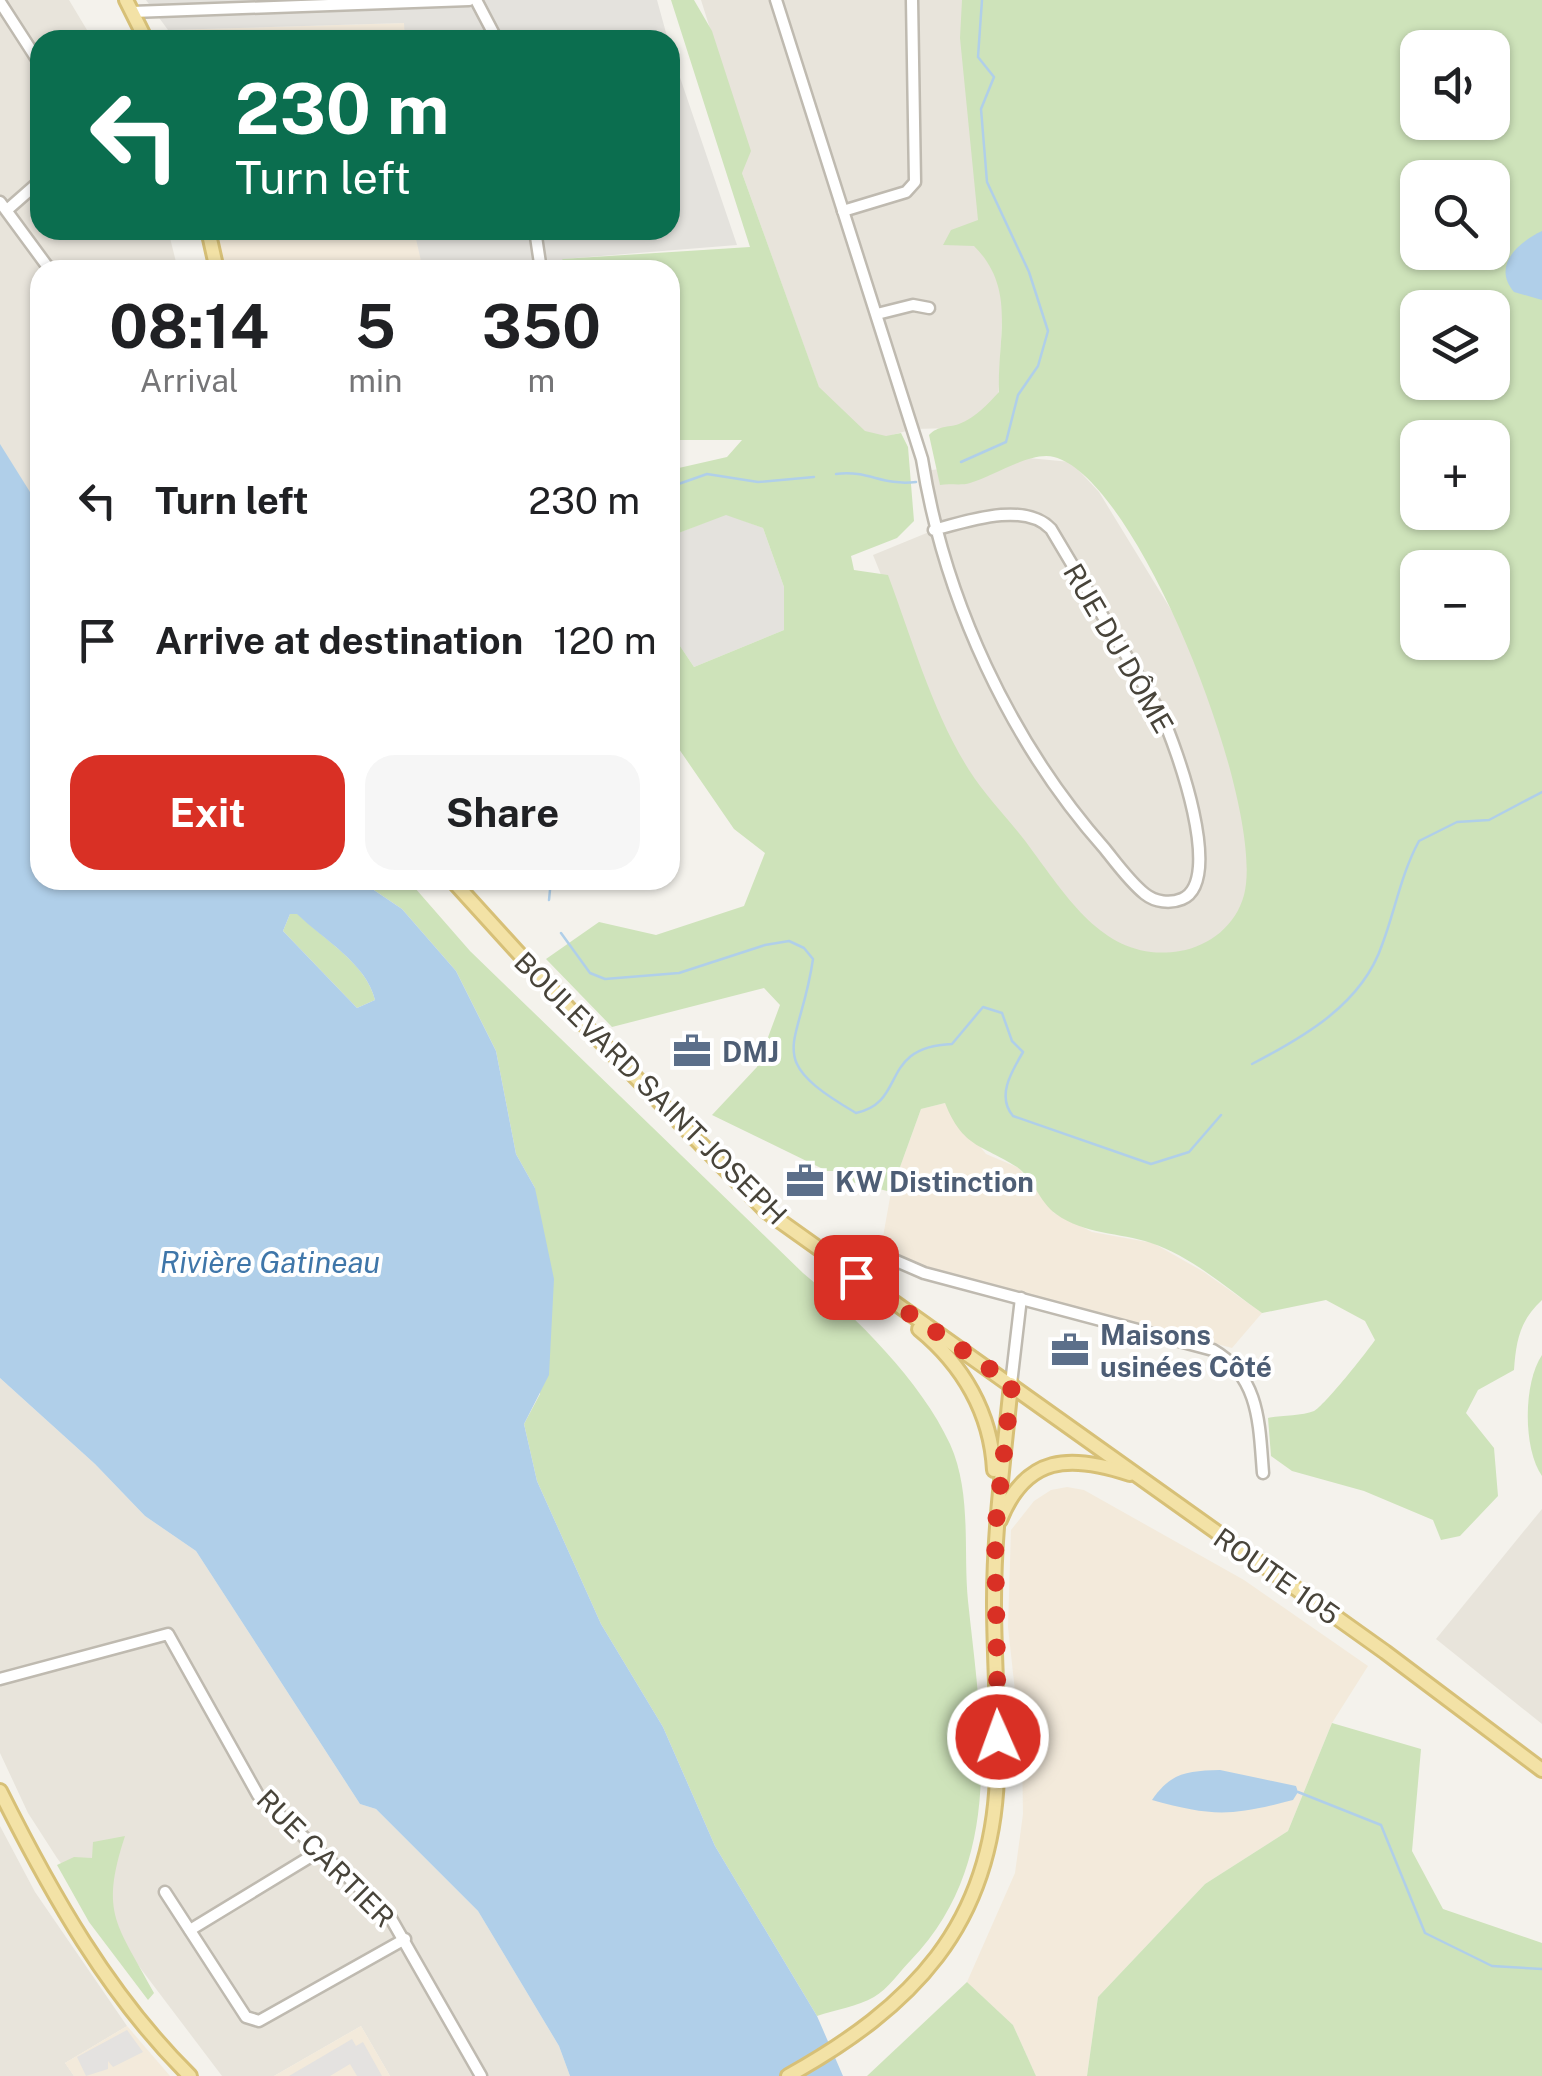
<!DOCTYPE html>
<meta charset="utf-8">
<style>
body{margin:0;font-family:"Public Sans",sans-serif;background:#f6f6f6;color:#202124;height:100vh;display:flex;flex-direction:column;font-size:38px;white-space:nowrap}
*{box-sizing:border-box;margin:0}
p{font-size:32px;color:#757577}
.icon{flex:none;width:55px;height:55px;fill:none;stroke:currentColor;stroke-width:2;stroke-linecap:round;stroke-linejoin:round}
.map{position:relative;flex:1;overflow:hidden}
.panel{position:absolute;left:30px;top:260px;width:650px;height:630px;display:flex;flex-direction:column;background:#fff;border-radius:30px;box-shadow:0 2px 8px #0004}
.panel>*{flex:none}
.banner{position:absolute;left:30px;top:30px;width:650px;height:210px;border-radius:30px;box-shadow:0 2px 8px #0004;background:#0b6e4f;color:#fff;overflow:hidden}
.controls{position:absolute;left:1400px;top:30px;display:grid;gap:20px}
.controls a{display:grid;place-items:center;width:110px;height:110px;border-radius:20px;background:#fff;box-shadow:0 2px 8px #0004;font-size:50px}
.pin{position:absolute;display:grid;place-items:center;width:85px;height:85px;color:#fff;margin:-42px;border-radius:20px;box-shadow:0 5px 15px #0006}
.me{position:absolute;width:110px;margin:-55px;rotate:358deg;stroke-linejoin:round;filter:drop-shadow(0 0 8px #0008)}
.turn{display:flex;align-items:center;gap:35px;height:210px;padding:0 40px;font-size:45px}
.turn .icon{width:130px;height:130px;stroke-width:2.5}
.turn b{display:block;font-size:70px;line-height:85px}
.eta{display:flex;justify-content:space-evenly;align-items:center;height:170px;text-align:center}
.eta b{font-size:60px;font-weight:700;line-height:70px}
.primary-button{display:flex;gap:20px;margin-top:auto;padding:20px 40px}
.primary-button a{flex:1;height:115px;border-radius:30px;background:#d93025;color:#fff;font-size:40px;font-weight:700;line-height:115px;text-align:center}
.primary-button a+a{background:#f6f6f6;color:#202124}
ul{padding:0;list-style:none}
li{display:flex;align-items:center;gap:30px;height:140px;padding:0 40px}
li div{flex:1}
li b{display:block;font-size:38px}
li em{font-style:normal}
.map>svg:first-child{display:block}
.residential{fill:#e8e4db}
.commercial{fill:#f3eadb}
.industrial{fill:#e4e2dd}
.green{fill:#cee3ba;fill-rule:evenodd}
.parking{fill:#e4e2e0}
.water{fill:#b0cfe9;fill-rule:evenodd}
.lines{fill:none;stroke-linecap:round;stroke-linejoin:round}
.stream{stroke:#b0cfe9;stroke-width:2.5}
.minor-casing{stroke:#bfbab0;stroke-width:15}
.major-casing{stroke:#d7c077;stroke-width:18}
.minor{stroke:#fff;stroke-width:10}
.major{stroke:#f3e2a6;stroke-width:12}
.route{stroke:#d93025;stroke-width:18;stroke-dasharray:0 32.4}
.labels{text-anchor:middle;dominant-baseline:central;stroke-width:8;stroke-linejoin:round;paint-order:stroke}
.street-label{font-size:28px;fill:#48443a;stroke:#fff}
.service-label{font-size:28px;font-weight:bold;fill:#4e5e75;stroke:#fff;text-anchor:start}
.water-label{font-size:30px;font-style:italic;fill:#3f76a9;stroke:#fff}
</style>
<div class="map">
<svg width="1542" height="2076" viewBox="0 0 1542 2076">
<rect width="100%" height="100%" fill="#f4f2ec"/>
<g class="residential">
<polygon points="0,0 69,0 93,40 40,40 40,230 168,230 178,270 40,270 40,509 0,446"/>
<polygon points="701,0 964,0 993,265 1003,299 997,427 913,429 858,445 828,413 742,173 725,76"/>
<polygon points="1028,458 1071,462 1099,492 1192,644 1242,802 1250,857 1246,898 1226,934 1192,953 1163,958 1119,951 1087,927 1026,850 958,765 873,555 934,530 924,471"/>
<polygon points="0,1378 95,1464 145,1516 196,1551 360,1804 376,1809 478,1911 559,2046 570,2076 390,2076 361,2026 274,2076 222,2076 57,1858 28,1813 0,1753"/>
<polygon points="1542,1509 1542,1724 1436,1639"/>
<polygon points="0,1826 35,1892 127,2026 65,2063 74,2076 0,2076"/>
</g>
<g class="commercial">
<polygon points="405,23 405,40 172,40 168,30"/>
<polygon points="208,230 415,230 423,270 217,270"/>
<polygon points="945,1103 986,1154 1019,1168 1054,1213 1092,1232 1153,1243 1204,1272 1262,1313 1232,1348 918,1265 881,1248 891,1192 921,1109"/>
<polygon points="1067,1487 1084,1490 1244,1580 1368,1666 1332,1723 1288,1831 1205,1884 1098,1997 1087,2076 1036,2076 1013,2025 967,1982 1015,1873 1023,1814 1022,1755 1008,1627 1011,1530 1034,1501 1051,1490"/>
<polygon points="127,2026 170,2076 74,2076 65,2063"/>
<polygon points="361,2026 390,2076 274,2076"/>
</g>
<g class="industrial">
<polygon points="146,0 657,0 668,40 405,40 404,23 168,30"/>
<polygon points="670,48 737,245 563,259 570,270 423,270 414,230 670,230"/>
<polygon points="726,514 763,528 784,587 784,630 694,667 670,631 670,528 676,534"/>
</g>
<g class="green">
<path d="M671,0H694L712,31L751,151L742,173L819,387L865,431L886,436L901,433L908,447L914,521L897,538L851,556L854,570L888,575C912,639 932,711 969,770C988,800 1014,824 1034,853C1071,903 1109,963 1180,951C1210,946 1236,925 1244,895C1267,809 1139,478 1054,457C1030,451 993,477 970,483C961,486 949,483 940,485L929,435C939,425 947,428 959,424C976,417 987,405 999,392C997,337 1017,289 974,246L943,245L951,230L978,220L960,38L962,0H1542V1300C1520,1320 1516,1341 1514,1370L1478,1390L1466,1413L1494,1448L1498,1496L1460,1536L1441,1540L1433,1520L1364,1491L1292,1471L1271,1456L1268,1418C1281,1415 1302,1416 1314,1411C1324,1406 1367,1352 1375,1340L1365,1321L1326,1300L1262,1313C1228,1289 1191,1256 1151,1243C1119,1232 1085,1235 1056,1214C1040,1203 1033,1178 1017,1167C981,1144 963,1148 945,1103L921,1109L891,1192L844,1180L838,1171H827L712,1115L757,1067L780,1005L764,988L612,1027L546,959L599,922L656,935L744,906L765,853L734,829L670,736V631L694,667L784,630V587L763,528L726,515L676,534L670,528V470L727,457L742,440H670V270H571L562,259L750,247ZM1418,48H1492V122H1418ZM1418,178H1492V252H1418ZM1418,308H1492V382H1418ZM1418,438H1492V512H1418ZM1418,568H1492V642H1418Z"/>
<path d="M359,880H408L470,951L803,1273C856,1317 921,1381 950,1444C972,1493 963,1549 968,1601C981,1725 1007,1860 911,1960C900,1971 888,1989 874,1997C858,2006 835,2010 817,2016L715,1846L663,1727L601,1624L537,1481L524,1424L540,1394L535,1188L516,1154L496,1051L456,971L402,909Z"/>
<path d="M297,913C324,940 366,963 375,1000L357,1008L283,931L290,914Z"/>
<path d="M1542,1355V1476C1523,1449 1523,1383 1542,1355Z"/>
<polygon points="1332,1723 1421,1749 1412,1851 1443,1909 1542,1943 1542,2076 1087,2076 1098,1997 1205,1884 1288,1831"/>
<path d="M125,1836C99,1915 118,1925 154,1993L148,2000L89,1922L57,1865L74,1857L92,1858L93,1842Z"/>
<polygon points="967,1982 1013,2025 1036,2076 867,2076"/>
</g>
<g class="parking">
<polygon points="127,2030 143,2052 113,2067 108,2061 108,2069 86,2076 77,2057"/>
<polygon points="352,2039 356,2046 363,2042 382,2076 357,2076 350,2064 330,2076 289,2076"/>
</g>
<g class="water">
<path d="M1542,231V300L1514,292C1492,266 1517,243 1542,231Z"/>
<path d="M0,444L40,508V880H359L402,909L456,971L496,1051L516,1154L535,1188L554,1279L549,1375L524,1424L537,1481L601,1624L663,1727L715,1846L817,2016L843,2076H570L559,2046L478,1911L376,1809L360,1804L196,1551L145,1516L95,1464L0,1378ZM290,914H297C324,940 366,963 375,1000L357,1008L283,931Z"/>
<path d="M1220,1770L1296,1786L1298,1792L1293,1800C1232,1816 1213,1817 1152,1800C1171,1772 1188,1771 1220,1770Z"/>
</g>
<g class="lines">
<g class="stream">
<polyline points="961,462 1006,442 1018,395 1038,366 1048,331 1029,272 987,182 981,109 994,77 978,57 982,0"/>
<path d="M836,474C870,470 881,486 916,482"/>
<polyline points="670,487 707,474 758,482 814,477"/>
<polyline points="549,900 551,880"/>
<path d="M561,933L590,973L605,979L679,973L765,945L789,941L804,948L813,959C800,1050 760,1057 856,1113C908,1102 878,1047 952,1044L983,1007L1002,1013L1012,1041L1023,1052C1012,1071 996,1096 1013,1116L1151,1164L1189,1152L1221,1115"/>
<path d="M1252,1064C1304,1037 1362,1004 1382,945C1395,911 1401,874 1419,841L1457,822L1489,820L1542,792"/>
<polyline points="1298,1792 1381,1825 1425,1933 1492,1966 1542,1969"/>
</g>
<g class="minor-casing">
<g id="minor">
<polyline points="476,0 497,40"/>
<path d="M776,0L922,459C944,599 1010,742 1105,849C1117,864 1130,882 1145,894C1155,902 1170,904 1182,899C1225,881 1176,746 1161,714L1051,529C1025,501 967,521 934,530"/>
<polyline points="0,2 40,64"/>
<polyline points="132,12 469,0"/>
<polyline points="0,202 50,270"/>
<polyline points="7,210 40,181"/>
<polyline points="843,211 906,192 915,182 912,0"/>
<polyline points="535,230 541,270"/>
<polyline points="877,314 913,305 929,308"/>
<path d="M871,1250L924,1273L1213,1350C1260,1377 1259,1424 1263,1473"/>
<polyline points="1011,1384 1021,1298"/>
<polyline points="0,1679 168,1634 258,1795 389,1915 481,2076"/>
<polyline points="165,1892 246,2017 259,2021 405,1939"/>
<polyline points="190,1930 318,1852"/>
</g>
</g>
<g class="major-casing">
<g id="major">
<polyline points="126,0 146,40"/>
<polyline points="208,230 217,270"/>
<polyline points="452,880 572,1012 766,1211 1385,1652 1542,1770"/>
<path d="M919,1329C963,1365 991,1413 994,1470"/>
<path d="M1000,1520C1026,1455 1070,1454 1130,1474"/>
<path d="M0,1791C51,1893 108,1995 190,2076"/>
<path d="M788,2076C912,2007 992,1926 997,1776C999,1718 994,1660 994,1602C994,1528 1004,1457 1011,1384"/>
</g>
</g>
<use href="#minor" class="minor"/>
<use href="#major" class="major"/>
</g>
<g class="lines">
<polyline class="route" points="856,1277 1012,1384 995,1531 998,1737"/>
</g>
<defs>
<g id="office-bare" transform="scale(3)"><path d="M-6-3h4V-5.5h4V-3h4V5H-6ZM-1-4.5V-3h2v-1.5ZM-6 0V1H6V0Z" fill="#5c6f8a" stroke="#fff" stroke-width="2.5" paint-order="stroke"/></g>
</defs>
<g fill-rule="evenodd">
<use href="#office-bare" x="692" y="1051"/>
<use href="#office-bare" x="805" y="1181"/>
<use href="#office-bare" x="1070" y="1350"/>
</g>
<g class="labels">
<g class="street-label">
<text transform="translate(1119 648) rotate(60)">RUE DU DÔME</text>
<text transform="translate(651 1088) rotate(45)">BOULEVARD SAINT-JOSEPH</text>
<text transform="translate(1277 1576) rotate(35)">ROUTE 105</text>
<text transform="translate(326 1858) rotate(45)">RUE CARTIER</text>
</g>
<g class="service-label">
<text x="722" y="1051">DMJ</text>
<text x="835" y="1181">KW Distinction</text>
<text x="1100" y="1334">Maisons<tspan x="1100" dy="32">usinées Côté</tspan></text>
</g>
<g class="water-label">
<text x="270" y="1262">Rivière Gatineau</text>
</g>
</g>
</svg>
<div class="controls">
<a><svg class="icon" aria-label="sound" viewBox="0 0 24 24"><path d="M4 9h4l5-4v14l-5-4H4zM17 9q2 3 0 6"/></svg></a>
<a><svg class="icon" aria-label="search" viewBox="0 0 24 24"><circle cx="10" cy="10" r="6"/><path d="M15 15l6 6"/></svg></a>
<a><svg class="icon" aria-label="layers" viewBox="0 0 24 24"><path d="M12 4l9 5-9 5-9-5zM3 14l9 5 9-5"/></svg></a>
<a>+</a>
<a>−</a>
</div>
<div class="pin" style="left:856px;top:1277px;background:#d93025"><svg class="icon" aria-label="arrive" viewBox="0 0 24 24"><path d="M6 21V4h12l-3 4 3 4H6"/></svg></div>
<svg class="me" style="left:998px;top:1737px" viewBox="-20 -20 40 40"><circle r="17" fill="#d93025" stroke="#fff" stroke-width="3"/><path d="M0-11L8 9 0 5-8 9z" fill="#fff"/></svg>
<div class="banner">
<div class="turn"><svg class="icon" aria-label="left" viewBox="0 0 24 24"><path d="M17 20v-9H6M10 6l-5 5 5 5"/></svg><div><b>230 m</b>Turn left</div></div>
</div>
<section class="panel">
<div class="eta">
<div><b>08:14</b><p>Arrival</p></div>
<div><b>5</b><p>min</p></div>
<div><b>350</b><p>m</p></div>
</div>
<ul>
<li><svg class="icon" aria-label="left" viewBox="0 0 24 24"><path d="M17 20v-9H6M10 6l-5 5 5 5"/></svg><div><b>Turn left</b></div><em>230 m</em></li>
<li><svg class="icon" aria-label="arrive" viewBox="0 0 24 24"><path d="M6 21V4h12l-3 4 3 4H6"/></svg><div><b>Arrive at destination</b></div><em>120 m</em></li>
</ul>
<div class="primary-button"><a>Exit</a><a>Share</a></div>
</section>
</div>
